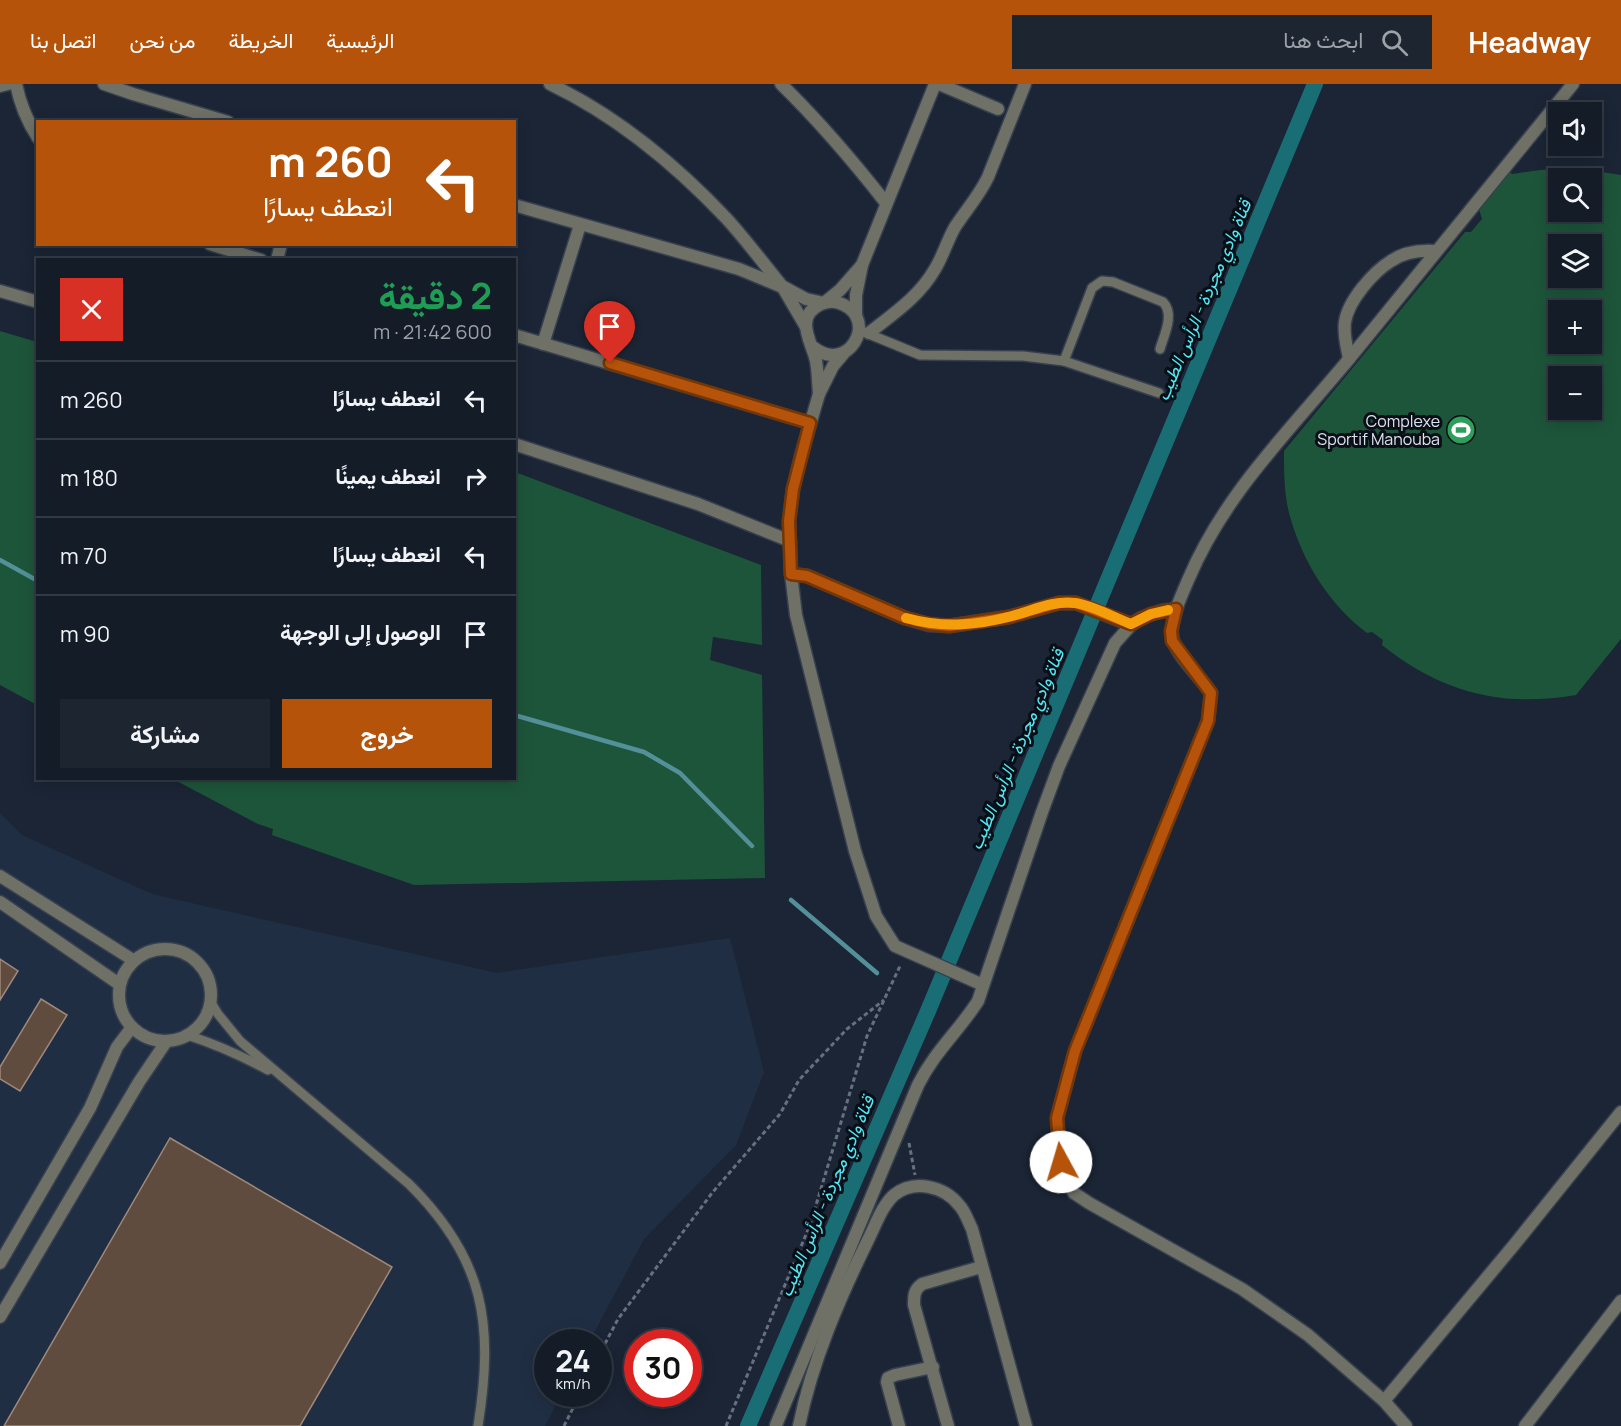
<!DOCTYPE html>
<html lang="ar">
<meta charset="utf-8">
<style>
body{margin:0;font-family:Manrope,Vazirmatn,sans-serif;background:#1d2530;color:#f1f3f6;direction:rtl;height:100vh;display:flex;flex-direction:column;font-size:22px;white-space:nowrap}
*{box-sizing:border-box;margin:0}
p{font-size:20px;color:#9da1a8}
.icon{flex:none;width:33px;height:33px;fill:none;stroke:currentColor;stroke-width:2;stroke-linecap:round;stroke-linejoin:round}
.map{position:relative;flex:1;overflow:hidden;direction:ltr}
.details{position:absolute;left:36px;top:174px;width:480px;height:522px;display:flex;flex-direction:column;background:#141c28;border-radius:0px;box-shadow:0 3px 15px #0003,0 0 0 2px #333a45;direction:rtl}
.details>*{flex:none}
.banner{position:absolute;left:36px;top:36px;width:480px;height:126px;border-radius:0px;box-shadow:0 3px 15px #0003,0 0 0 2px #333a45;direction:rtl;background:#b45309;color:#fff;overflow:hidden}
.controls{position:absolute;left:1548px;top:18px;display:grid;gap:12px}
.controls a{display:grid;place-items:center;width:54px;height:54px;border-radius:0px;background:#141c28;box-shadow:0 3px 15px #0003,0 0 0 2px #333a45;font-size:30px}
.speed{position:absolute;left:534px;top:1245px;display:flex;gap:12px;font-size:30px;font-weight:700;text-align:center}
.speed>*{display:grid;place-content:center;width:78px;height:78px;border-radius:50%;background:#141c28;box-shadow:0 3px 15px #0003,0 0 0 2px #333a45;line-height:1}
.speed small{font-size:15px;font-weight:400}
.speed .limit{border:9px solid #d22;background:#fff;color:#111}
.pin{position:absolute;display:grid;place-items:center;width:51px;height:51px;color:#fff;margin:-62px -26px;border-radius:50% 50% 50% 0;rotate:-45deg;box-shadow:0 0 6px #0007}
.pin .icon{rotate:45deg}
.me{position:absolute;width:66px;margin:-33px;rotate:354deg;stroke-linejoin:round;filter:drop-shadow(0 0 4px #0008)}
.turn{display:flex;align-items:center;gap:21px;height:126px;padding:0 24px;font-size:27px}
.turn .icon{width:78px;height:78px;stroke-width:2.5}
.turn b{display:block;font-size:42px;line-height:51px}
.round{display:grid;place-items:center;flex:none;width:63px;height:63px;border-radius:0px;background:#1d2530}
.headline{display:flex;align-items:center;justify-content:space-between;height:102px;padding:0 24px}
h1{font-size:36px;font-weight:700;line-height:45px;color:#1e9e55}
.button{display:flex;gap:12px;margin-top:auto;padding:12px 24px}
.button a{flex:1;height:69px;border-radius:0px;background:#b45309;color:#fff;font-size:24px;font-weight:700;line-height:69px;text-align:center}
.button a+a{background:#1d2530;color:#f1f3f6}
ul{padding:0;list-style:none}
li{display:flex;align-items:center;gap:18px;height:78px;padding:0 24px;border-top:2px solid #333a45}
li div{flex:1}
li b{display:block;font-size:22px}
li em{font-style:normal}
header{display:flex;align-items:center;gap:36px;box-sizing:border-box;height:84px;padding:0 30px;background:#b45309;color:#fff}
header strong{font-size:28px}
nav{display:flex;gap:33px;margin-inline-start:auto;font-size:21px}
.search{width:420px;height:54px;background:#1d2530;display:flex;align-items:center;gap:15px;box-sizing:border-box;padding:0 21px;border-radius:0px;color:#9da1a8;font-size:22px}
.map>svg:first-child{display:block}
.built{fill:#202e44}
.green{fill:#1d553a;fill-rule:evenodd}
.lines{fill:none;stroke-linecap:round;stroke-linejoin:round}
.stream{stroke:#549099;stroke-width:4.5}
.canal{stroke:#196d74;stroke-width:16}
.building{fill:#5f4c3f;stroke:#9e897a;stroke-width:1.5}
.lane-casing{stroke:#36404f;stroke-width:12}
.street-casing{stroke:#36404f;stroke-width:15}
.path{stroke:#67707e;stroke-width:3;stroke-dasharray:4.5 3;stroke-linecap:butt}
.lane{stroke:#6f7066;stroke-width:9}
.street{stroke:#6f7066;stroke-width:12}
.route-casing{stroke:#753606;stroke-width:15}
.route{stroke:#b45309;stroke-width:10}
.slow{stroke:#f59e0b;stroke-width:10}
.labels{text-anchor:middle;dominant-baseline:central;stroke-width:6;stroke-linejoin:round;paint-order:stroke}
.poi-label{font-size:16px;fill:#dce3ee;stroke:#0a0e16;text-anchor:end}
.water-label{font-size:18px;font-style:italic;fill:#50e8f4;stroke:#0a0e16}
</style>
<header>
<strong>Headway</strong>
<div class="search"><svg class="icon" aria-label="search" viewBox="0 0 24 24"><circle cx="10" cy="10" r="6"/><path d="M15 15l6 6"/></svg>ابحث هنا</div>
<nav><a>الرئيسية</a><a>الخريطة</a><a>من نحن</a><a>اتصل بنا</a></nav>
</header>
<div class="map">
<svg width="1621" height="1342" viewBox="0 0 1621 1342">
<rect width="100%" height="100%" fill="#1b2535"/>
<polygon class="built" points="0,729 22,751 152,810 497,889 730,854 764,988 736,1061 644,1155 589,1258 548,1258 548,1310 562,1310 545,1342 0,1342"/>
<g class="green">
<path d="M1575,84L1621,91V555L1576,611C1500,624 1441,608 1382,561L1383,556L1372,548L1367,549C1330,521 1304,480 1291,436C1284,414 1284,389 1284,367L1465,148H1471L1482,135L1478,122L1507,85L1512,90L1540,86ZM1558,94H1592V128H1558ZM1558,160H1592V194H1558ZM1558,226H1592V260H1558ZM1558,292H1592V326H1558Z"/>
<polygon points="0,247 37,258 37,621 0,601"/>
<polygon points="515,388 761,481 762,561 713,553 710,576 762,591 765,794 414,801 272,751 273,745 258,740 173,695 514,694"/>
</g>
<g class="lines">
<g class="stream">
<polyline points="0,476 38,497"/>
<polyline points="514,631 644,668 680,689 752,762"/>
<polyline points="791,816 877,889"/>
</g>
<polyline class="canal" points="748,1342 928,927 1315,0"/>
</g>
<g class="building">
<polygon points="0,875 18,887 0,916"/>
<polygon points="41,915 67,931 20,1007 0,995 0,983"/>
<polygon points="170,1054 392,1183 300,1342 4,1342"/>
</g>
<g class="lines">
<g class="lane-casing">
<g id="lane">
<polyline points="864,248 920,271 1023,272 1064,277 1159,309"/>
<path d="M1064,277L1092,204L1102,197L1113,198L1163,218C1175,230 1164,251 1160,265"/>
<path d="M210,917L218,930L240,957L409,1100C485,1175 494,1240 478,1342"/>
<path d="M187,951C215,960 242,972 268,986"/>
</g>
</g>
<g class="street-casing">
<g id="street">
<path d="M16,0C20,20 27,37 38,54"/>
<polyline points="104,0 133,10 228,38"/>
<path d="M550,0C617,32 676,81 727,135C746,156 764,180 782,202"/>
<path d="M781,0C819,37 853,77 886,119"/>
<polyline points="939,0 998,25"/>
<polyline points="0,2 8,0"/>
<polyline points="514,121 739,185 780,202"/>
<polyline points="210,160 261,176"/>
<polyline points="277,176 281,160"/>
<polyline points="862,181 935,0"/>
<polyline points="0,207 38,218"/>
<polyline points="806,243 782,202 806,215 824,219 840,206 862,181 856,211 856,232"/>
<path d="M869,249C893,230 919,213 935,185C943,172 947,157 955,143C966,126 979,112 988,93L1025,0"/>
<polyline points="514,251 810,339"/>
<polyline points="543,260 580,141"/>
<path d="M813,263C848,291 878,237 844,221C837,217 828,217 821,220C793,233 812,258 816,277C818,288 818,299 819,310L833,282L844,269"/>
<path d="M1349,275C1347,263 1343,250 1345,238C1348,217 1373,188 1391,177C1404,168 1420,166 1435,167"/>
<polyline points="819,310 802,368 793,405 789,437 791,490 796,531 855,767 876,832 895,862 983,901"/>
<polyline points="514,360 698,420 790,457"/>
<polyline points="791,490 807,492 905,534 929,541 949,542 1009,533 1059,519 1076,519 1131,541"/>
<polyline points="0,792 133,876"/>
<polyline points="0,818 119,900"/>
<circle cx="165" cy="911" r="46"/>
<polyline points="0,1179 90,1024 117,963 132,943"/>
<polyline points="0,1233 139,998 166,958"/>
<polyline points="1384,1317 1514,1161 1621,1028"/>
<path d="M776,1341L918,1001C935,967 958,948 978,917L1042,728L1059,682L1115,559L1131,541L1141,534L1161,527L1176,525"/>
<path d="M799,1342C812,1277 840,1213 869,1154C876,1140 882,1122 894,1111C914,1095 944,1102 959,1121C965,1127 968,1137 972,1145L1026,1342"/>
<polyline points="899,1342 887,1298 888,1294 895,1291 933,1283"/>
<path d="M948,1342L914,1221C914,1211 914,1206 922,1200L981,1183"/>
<path d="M1406,1342L1384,1317L1308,1251L1242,1205L1089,1119L1074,1109L1065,1093L1059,1062L1057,1034L1075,967L1208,637L1211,609C1200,591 1169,567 1172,545C1174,527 1182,510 1189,494C1225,409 1291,345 1349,275C1424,183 1498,92 1573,0"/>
<polyline points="1525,1342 1621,1217"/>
</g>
</g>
<g class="path">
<polyline points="909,1059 915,1091"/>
<polyline points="598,1273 618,1235 712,1109 780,1030 799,996 847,945 884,916"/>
<polyline points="564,1342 580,1310"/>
<polyline points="726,1342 810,1141 867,952 901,880"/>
</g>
<use href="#lane" class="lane"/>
<use href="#street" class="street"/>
</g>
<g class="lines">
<g class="route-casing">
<polyline id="route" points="610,279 810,339 793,405 789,437 791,490 807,492 905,534 929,540 949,542 1009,533 1059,519 1076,519 1131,540 1151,530 1176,525 1171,547 1172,557 1211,609 1208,637 1075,967 1057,1034 1061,1078"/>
</g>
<use href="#route" class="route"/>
<path class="slow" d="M906,534C942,544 975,542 1012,532C1032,527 1053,516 1075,519C1092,521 1115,534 1131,540L1151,530L1168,526"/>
</g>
<defs>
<g id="stadium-disc" transform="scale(1.5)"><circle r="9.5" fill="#2e9e5b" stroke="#0a0e16"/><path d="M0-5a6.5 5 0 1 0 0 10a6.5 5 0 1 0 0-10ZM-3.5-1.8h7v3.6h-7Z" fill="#fff"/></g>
</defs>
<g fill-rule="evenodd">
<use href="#stadium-disc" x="1461" y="346"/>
</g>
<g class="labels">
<g class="poi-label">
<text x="1440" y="337">Complexe<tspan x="1440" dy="18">Sportif Manouba</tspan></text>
</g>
<g class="water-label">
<text transform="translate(1203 216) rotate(-67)">قناة وادي مجردة - الرأس الطيب</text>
<text transform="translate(1016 665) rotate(-67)">قناة وادي مجردة - الرأس الطيب</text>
<text transform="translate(826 1112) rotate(-67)">قناة وادي مجردة - الرأس الطيب</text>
</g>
</g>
</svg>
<div class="controls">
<a><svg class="icon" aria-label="sound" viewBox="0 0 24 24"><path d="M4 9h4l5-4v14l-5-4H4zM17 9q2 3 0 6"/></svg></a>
<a><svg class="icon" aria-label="search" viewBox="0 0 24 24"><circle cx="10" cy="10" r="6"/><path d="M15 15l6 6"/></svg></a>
<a><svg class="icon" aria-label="layers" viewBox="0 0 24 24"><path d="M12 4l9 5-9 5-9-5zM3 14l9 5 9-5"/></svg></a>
<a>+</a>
<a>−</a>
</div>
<div class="speed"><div>24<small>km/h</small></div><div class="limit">30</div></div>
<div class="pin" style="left:610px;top:279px;background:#d93025"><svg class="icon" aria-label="arrive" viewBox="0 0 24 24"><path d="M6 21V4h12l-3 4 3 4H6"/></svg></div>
<svg class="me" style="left:1061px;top:1078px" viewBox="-20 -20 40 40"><circle r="19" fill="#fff"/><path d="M0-13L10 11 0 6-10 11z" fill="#b45309"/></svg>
<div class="banner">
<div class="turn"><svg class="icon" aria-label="left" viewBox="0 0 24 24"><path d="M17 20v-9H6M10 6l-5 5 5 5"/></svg><div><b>260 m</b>انعطف يسارًا</div></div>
</div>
<section class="details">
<div class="headline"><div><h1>2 دقيقة</h1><p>600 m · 21:42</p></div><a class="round" style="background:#d93025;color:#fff"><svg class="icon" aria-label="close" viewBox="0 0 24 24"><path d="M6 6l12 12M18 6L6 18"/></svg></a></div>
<ul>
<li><svg class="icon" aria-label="left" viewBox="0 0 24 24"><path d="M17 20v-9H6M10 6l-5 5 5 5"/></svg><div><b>انعطف يسارًا</b></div><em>260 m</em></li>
<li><svg class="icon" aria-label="right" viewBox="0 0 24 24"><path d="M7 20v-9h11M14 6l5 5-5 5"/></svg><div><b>انعطف يمينًا</b></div><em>180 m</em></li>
<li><svg class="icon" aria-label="left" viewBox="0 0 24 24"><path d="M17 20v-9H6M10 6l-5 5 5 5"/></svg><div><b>انعطف يسارًا</b></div><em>70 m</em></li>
<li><svg class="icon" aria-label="arrive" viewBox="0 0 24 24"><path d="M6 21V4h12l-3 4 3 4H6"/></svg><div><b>الوصول إلى الوجهة</b></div><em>90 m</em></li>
</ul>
<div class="button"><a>خروج</a><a>مشاركة</a></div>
</section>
</div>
